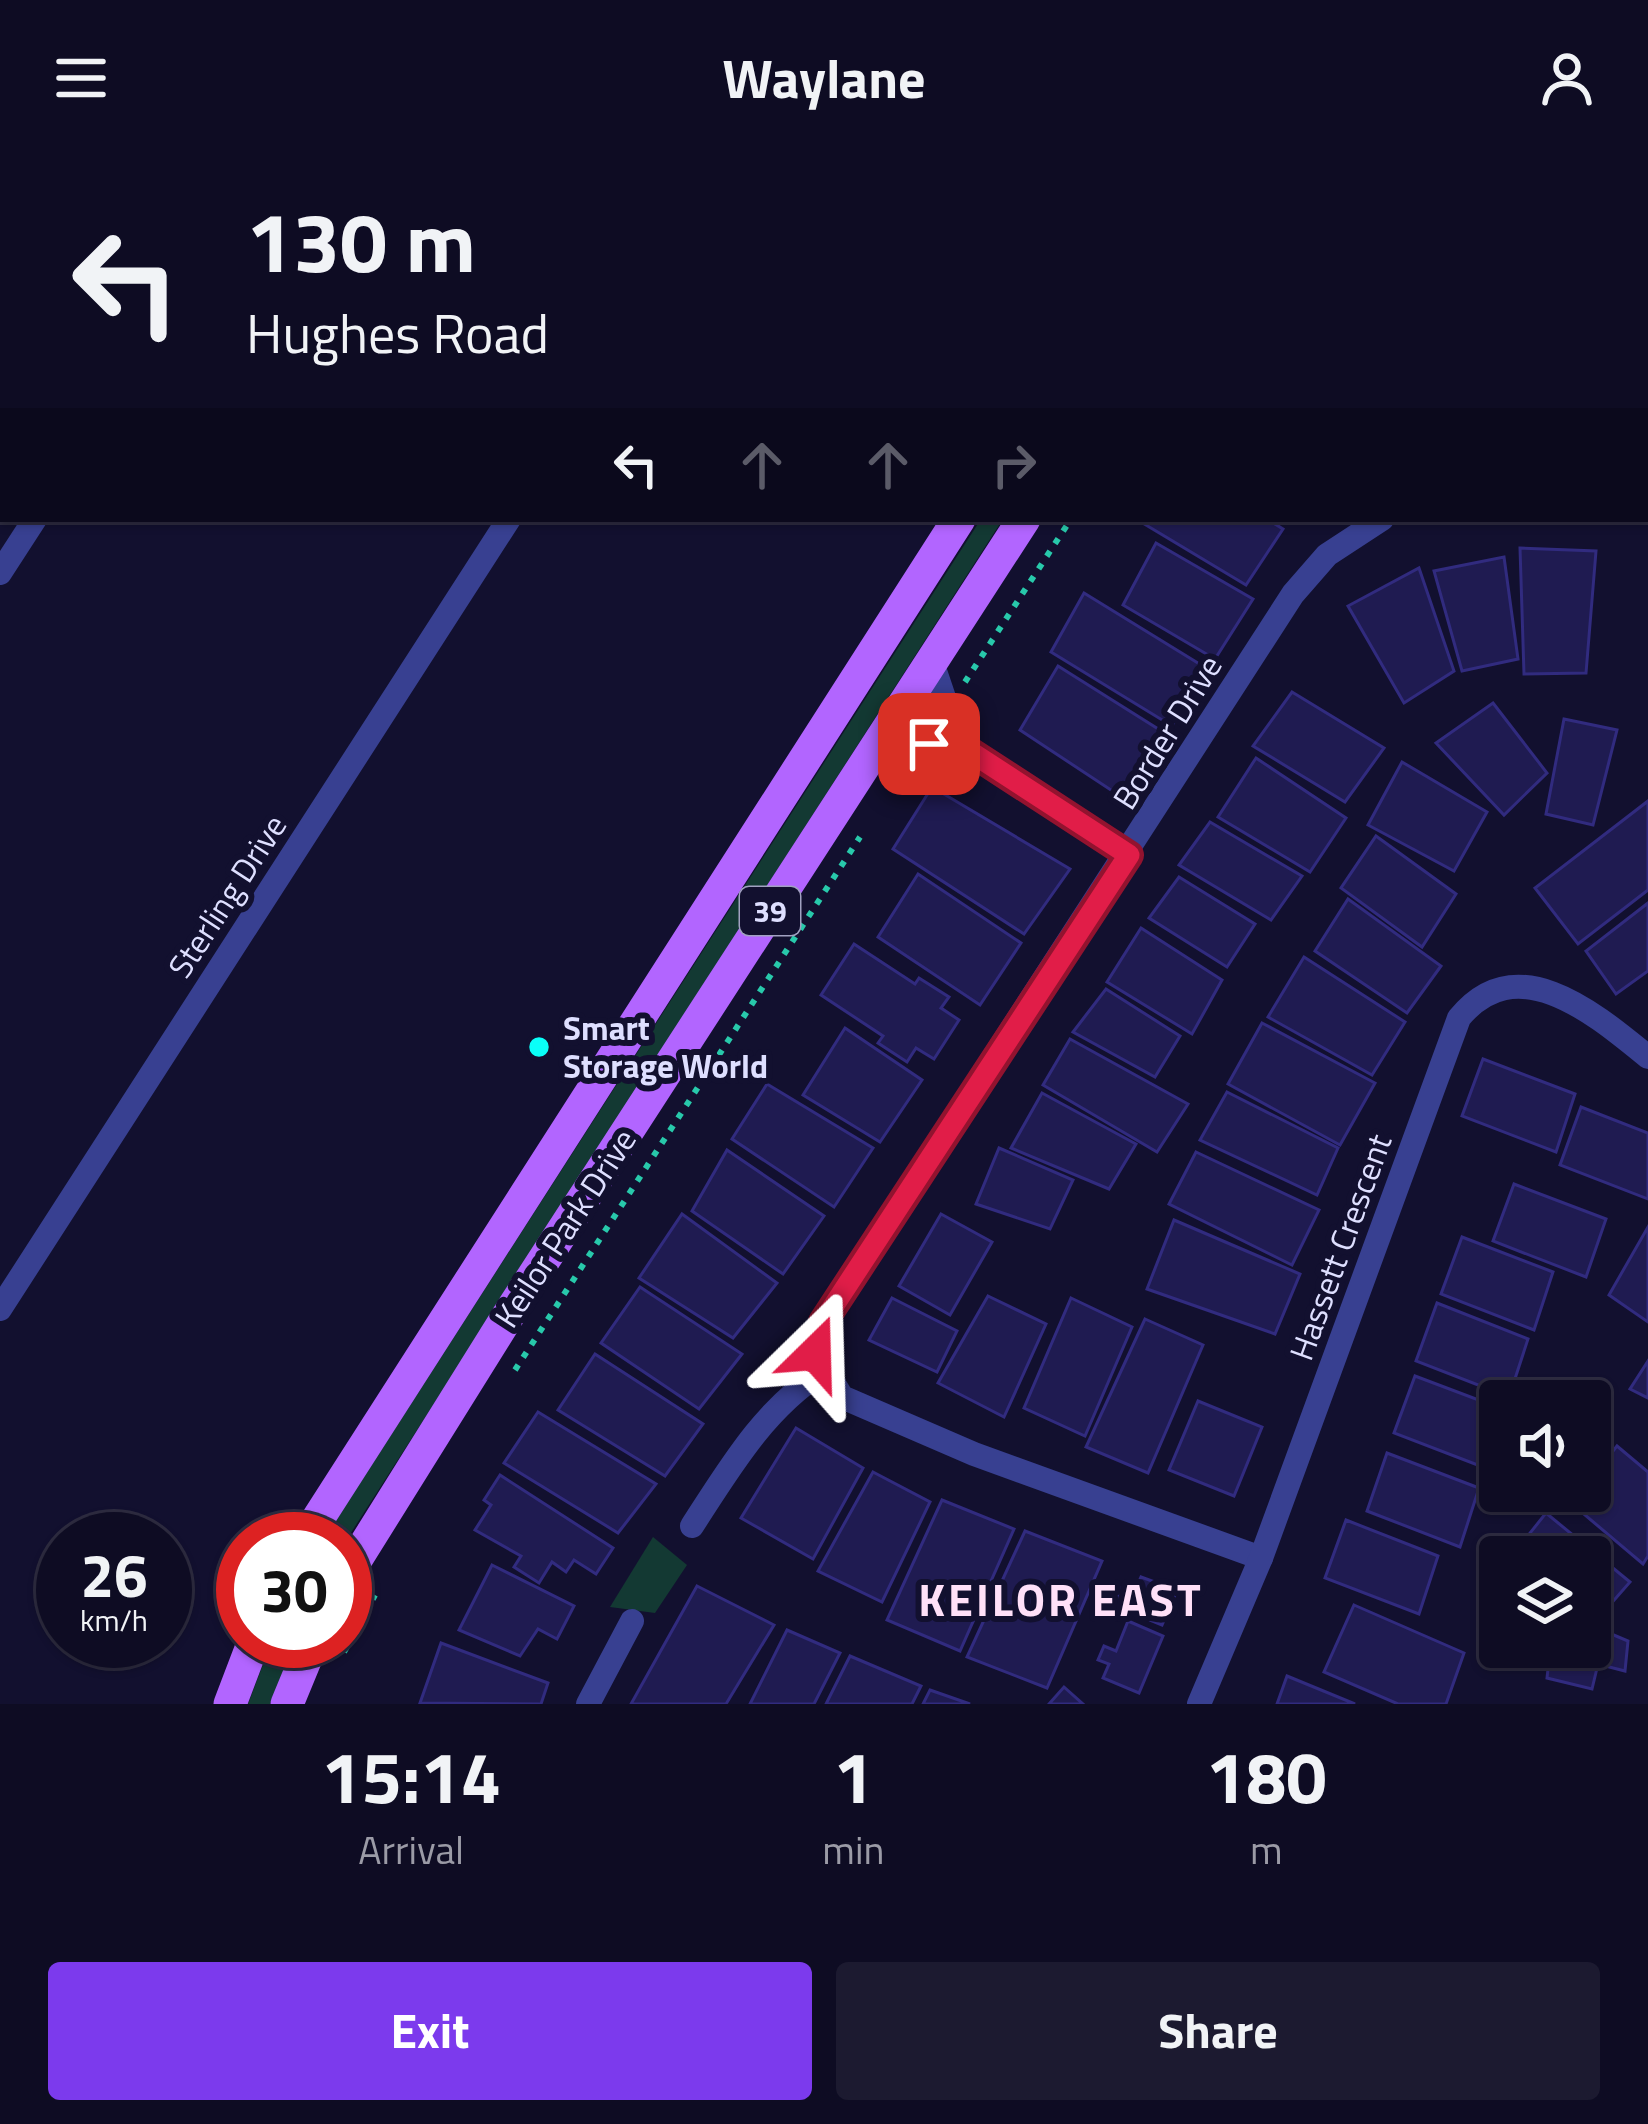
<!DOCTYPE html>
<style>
body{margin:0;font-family:"Titillium Web",sans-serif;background:#1c1a30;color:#f1f3f6;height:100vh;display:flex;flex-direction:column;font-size:45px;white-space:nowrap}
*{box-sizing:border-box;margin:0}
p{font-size:39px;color:#9b9ba6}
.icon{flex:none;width:66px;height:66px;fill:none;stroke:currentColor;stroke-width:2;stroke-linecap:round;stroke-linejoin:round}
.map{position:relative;height:1548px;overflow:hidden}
.drawer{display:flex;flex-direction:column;background:#0e0c23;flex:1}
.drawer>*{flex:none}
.banner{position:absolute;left:0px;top:0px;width:1650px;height:366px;box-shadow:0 3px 9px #0004,0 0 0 3px #2e2c41;background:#0e0c23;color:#f1f3f6;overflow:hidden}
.controls{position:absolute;left:1479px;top:1224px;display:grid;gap:24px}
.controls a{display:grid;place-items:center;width:132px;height:132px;border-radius:12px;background:#0e0c23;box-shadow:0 3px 9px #0004,0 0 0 3px #2e2c41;font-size:60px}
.speed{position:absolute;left:36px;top:1356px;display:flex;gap:24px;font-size:60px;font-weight:700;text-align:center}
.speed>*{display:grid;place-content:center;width:156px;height:156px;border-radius:50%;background:#0e0c23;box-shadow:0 3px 9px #0004,0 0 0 3px #2e2c41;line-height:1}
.speed small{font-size:30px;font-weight:400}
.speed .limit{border:18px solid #d22;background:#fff;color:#111}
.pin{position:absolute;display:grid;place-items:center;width:102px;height:102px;color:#fff;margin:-51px;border-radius:24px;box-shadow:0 6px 18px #0006}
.me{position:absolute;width:132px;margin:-66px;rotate:22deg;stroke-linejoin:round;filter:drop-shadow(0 0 9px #0008)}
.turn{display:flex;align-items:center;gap:42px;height:252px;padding:0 48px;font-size:54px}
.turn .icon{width:156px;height:156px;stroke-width:2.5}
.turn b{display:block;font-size:84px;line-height:102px}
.lanes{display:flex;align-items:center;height:114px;padding:0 48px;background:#0003;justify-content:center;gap:60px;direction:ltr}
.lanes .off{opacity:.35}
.eta{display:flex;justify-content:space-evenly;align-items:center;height:204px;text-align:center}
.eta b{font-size:72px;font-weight:700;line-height:84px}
.button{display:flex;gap:24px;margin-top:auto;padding:24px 48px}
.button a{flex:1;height:138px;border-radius:12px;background:#7c3aed;color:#fff;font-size:48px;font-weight:700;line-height:138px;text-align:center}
.button a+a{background:#1c1a30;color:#f1f3f6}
header{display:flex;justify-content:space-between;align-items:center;height:156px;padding:0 48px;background:#0e0c23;font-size:54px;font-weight:700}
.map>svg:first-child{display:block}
.green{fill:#133933}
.building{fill:#1f1b51;stroke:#312b7f;stroke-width:3}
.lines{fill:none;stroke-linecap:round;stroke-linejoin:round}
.path{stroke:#28c9ab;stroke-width:6;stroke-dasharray:6 9;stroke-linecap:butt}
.minor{stroke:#384091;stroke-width:24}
.primary{stroke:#b265ff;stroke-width:33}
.route-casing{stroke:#92132f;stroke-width:30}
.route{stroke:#e11d48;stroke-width:21}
.poi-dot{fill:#0afff8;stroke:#12102f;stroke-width:4.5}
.labels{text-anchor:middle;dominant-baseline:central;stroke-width:12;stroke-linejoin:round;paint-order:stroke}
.shield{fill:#12102f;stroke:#a1a1c1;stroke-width:3}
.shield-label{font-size:30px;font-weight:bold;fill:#dedfff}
.street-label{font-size:33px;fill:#dedfff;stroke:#12102f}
.poi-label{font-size:33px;font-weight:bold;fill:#dedfff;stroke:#12102f;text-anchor:start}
.district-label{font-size:45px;font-weight:bold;letter-spacing:3px;fill:#ffe0f8;stroke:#12102f}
</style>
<header><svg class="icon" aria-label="menu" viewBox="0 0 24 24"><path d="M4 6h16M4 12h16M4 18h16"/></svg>Waylane<svg class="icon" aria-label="person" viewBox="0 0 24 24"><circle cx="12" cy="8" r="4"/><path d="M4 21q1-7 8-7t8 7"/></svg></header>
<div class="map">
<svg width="1648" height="1548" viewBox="0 0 1648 1548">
<rect width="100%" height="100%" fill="#12102f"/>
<g class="green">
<polygon points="1315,0 1648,0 1648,309 1647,3"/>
<polygon points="981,363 1003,363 345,1386 324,1383"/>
<polygon points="653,1381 687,1409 655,1457 610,1451"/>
<polygon points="272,1485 295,1485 270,1548 248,1548"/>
</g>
<g class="building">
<polygon points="577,0 626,0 629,2 576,3"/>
<polygon points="1136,363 1267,363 1283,373 1246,429"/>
<polygon points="1156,387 1253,443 1215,503 1123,449"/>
<polygon points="1520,392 1596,395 1586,517 1524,518"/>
<polygon points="1504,401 1518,503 1462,515 1434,415"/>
<polygon points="1419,412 1454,515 1404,547 1348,450"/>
<polygon points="1084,437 1206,512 1172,570 1051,496"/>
<polygon points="1058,510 1163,576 1120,640 1020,574"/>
<polygon points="1292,536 1384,592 1345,646 1253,590"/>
<polygon points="1493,547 1547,617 1504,659 1436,587"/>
<polygon points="1564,563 1617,574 1593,669 1546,658"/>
<polygon points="1256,602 1346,662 1310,716 1218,661"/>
<polygon points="1402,606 1487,656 1454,715 1368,669"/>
<polygon points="932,631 1070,713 1024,778 893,693"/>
<polygon points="1648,645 1648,734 1578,788 1535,732"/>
<polygon points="1210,666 1302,720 1271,764 1179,709"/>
<polygon points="1376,680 1456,738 1422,791 1341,732"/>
<polygon points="918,718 1021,787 980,849 878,781"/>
<polygon points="1179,721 1255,768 1227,811 1149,762"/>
<polygon points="1348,743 1441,810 1407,857 1315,795"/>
<polygon points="1648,747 1648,815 1616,838 1586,795"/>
<polygon points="1141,772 1222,824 1192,878 1107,826"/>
<polygon points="854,788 915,828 919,822 949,841 941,852 959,864 934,903 916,892 907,906 878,887 883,880 821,839"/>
<polygon points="1304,801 1405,866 1372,919 1268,861"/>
<polygon points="1106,833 1180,880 1155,921 1073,876"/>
<polygon points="1262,867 1375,927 1340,989 1228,928"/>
<polygon points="845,872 922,924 880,986 803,939"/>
<polygon points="1070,883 1188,948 1157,996 1043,929"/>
<polygon points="1483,903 1575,938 1556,996 1462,960"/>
<polygon points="767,928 873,992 834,1051 732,983"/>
<polygon points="1227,936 1338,992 1317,1039 1200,984"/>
<polygon points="1042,937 1136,988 1109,1033 1011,992"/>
<polygon points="1581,951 1648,977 1648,1043 1560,1009"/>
<polygon points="999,992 1073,1024 1050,1073 976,1048"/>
<polygon points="727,994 824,1060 783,1118 692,1055"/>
<polygon points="1196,996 1319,1054 1292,1109 1169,1048"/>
<polygon points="1514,1028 1606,1063 1586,1121 1493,1085"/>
<polygon points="682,1058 777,1127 733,1182 639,1122"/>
<polygon points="941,1058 992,1086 950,1159 899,1130"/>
<polygon points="1174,1064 1300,1118 1275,1178 1147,1133"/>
<polygon points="1648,1071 1648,1166 1609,1139"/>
<polygon points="1462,1081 1553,1116 1534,1174 1441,1138"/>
<polygon points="640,1131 742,1198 699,1253 601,1187"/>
<polygon points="988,1140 1046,1168 1004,1261 938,1227"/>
<polygon points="892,1142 957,1175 937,1216 869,1184"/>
<polygon points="1071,1142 1132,1171 1085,1280 1024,1252"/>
<polygon points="1437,1147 1528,1183 1509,1241 1416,1205"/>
<polygon points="1145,1163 1203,1189 1148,1317 1086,1291"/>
<polygon points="595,1198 703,1268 665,1320 558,1254"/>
<polygon points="1648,1205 1648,1242 1630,1233"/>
<polygon points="1415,1220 1500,1252 1500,1275 1488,1313 1394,1277"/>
<polygon points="1198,1245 1262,1271 1234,1340 1169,1314"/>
<polygon points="538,1256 656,1328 618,1377 504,1307"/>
<polygon points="796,1272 863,1312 813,1403 741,1362"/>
<polygon points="1617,1290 1648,1316 1648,1400 1643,1408 1572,1348 1582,1335 1590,1335 1590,1324"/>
<polygon points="1387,1297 1479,1332 1460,1391 1367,1355"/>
<polygon points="873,1316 930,1346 882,1446 818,1415"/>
<polygon points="500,1319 613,1392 596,1418 574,1404 566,1416 552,1406 539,1427 514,1411 521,1400 475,1374 491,1349 484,1344"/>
<polygon points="942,1344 1014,1373 960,1495 887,1464"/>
<polygon points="1546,1357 1630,1426 1595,1466 1590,1462 1590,1401 1511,1401"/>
<polygon points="1346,1364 1438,1400 1419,1458 1325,1422"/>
<polygon points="1025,1375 1102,1405 1047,1532 967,1501"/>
<polygon points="492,1409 574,1450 557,1483 538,1473 520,1500 459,1474"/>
<polygon points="1141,1421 1177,1434 1162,1469 1113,1449 1121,1432 1134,1437"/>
<polygon points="697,1430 774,1469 726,1548 631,1548"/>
<polygon points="1354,1449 1464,1497 1446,1548 1398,1548 1324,1516"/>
<polygon points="1128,1465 1163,1480 1139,1537 1103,1522 1109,1508 1098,1504 1104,1490 1116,1495"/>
<polygon points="1590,1469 1628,1485 1625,1515 1598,1508 1592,1533 1547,1522 1549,1504 1531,1491 1590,1491"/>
<polygon points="787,1474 840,1497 814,1548 750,1548"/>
<polygon points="441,1487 548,1527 541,1548 420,1547"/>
<polygon points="850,1500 921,1530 912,1548 826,1548"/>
<polygon points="1287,1520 1355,1548 1277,1548"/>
<polygon points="1064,1531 1083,1548 1049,1548"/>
<polygon points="930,1534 970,1548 923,1548"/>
</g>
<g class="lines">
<g class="path">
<polyline points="1559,0 1559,3"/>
<polyline points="1298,3 1300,0"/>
<polyline points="1647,194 1648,196"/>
<polyline points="1647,270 1648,270"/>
<polyline points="965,526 1071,363"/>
<polyline points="515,1214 860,681"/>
<polyline points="344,1496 375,1439"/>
</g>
<g class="minor">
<polyline points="385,0 389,3"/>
<polyline points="270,3 273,0"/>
<polyline points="742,3 744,0"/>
<polyline points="1647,355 1648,355"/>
<polyline points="0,417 35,363"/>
<polyline points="932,506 960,589"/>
<polyline points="876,593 960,589 1129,699"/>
<polyline points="0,1153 509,363"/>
<path d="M692,1370C729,1313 764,1253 822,1216"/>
<polyline points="1261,1402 974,1298 842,1241 815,1197 823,1165 1293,438 1327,399 1382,363"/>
<polyline points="588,1548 632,1465"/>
<path d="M1199,1548L1261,1402L1459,862C1517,791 1594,857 1648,901"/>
</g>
<g class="primary">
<polyline points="1192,3 1194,0"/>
<polyline points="1257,3 1259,0"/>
<polyline points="305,1383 959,363"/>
<polyline points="345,1421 516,1147 1024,363"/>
<polyline points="230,1548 254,1485"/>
<polyline points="287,1548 313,1485"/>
</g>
</g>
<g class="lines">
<g class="route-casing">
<polyline id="route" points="815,1197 823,1166 1129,699 960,589 929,588"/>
</g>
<use href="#route" class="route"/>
</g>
<circle class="poi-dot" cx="539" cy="891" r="12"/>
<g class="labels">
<rect class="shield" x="740" y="731" width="60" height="48" rx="9"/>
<g class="shield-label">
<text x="770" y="755">39</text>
</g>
<g class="street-label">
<text transform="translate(1167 576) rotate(-58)">Border Drive</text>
<text transform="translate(227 740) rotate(-57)">Sterling Drive</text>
<text transform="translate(565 1072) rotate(-57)">Keilor Park Drive</text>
<text transform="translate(1340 1091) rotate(-70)">Hassett Crescent</text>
</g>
<g class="poi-label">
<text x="563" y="872">Smart<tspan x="563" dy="38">Storage World</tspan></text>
</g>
<g class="district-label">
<text x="1061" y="1443">KEILOR EAST</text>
</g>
</g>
</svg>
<div class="controls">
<a><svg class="icon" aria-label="sound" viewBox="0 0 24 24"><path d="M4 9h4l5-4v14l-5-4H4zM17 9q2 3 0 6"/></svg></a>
<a><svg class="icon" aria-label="layers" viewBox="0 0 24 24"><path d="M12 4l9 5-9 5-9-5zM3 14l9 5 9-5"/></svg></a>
</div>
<div class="speed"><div>26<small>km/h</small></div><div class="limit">30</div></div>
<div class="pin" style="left:929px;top:588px;background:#d93025"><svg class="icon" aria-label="arrive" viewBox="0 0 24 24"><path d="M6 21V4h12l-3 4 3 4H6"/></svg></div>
<svg class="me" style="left:815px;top:1197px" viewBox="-20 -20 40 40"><path d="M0-17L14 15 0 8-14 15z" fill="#e11d48" stroke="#fff" stroke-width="4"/></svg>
<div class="banner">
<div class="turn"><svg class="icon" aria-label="left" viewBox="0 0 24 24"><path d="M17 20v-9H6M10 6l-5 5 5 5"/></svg><div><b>130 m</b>Hughes Road</div></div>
<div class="lanes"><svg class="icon" aria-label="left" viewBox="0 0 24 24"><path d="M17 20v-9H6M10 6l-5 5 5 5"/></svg><svg class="icon off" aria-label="ahead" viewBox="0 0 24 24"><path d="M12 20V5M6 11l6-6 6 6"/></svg><svg class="icon off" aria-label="ahead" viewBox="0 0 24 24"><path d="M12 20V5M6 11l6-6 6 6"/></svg><svg class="icon off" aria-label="right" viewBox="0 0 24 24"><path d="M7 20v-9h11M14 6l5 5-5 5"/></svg></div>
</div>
</div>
<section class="drawer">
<div class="eta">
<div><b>15:14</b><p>Arrival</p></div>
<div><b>1</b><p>min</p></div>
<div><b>180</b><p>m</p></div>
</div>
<div class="button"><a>Exit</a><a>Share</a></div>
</section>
